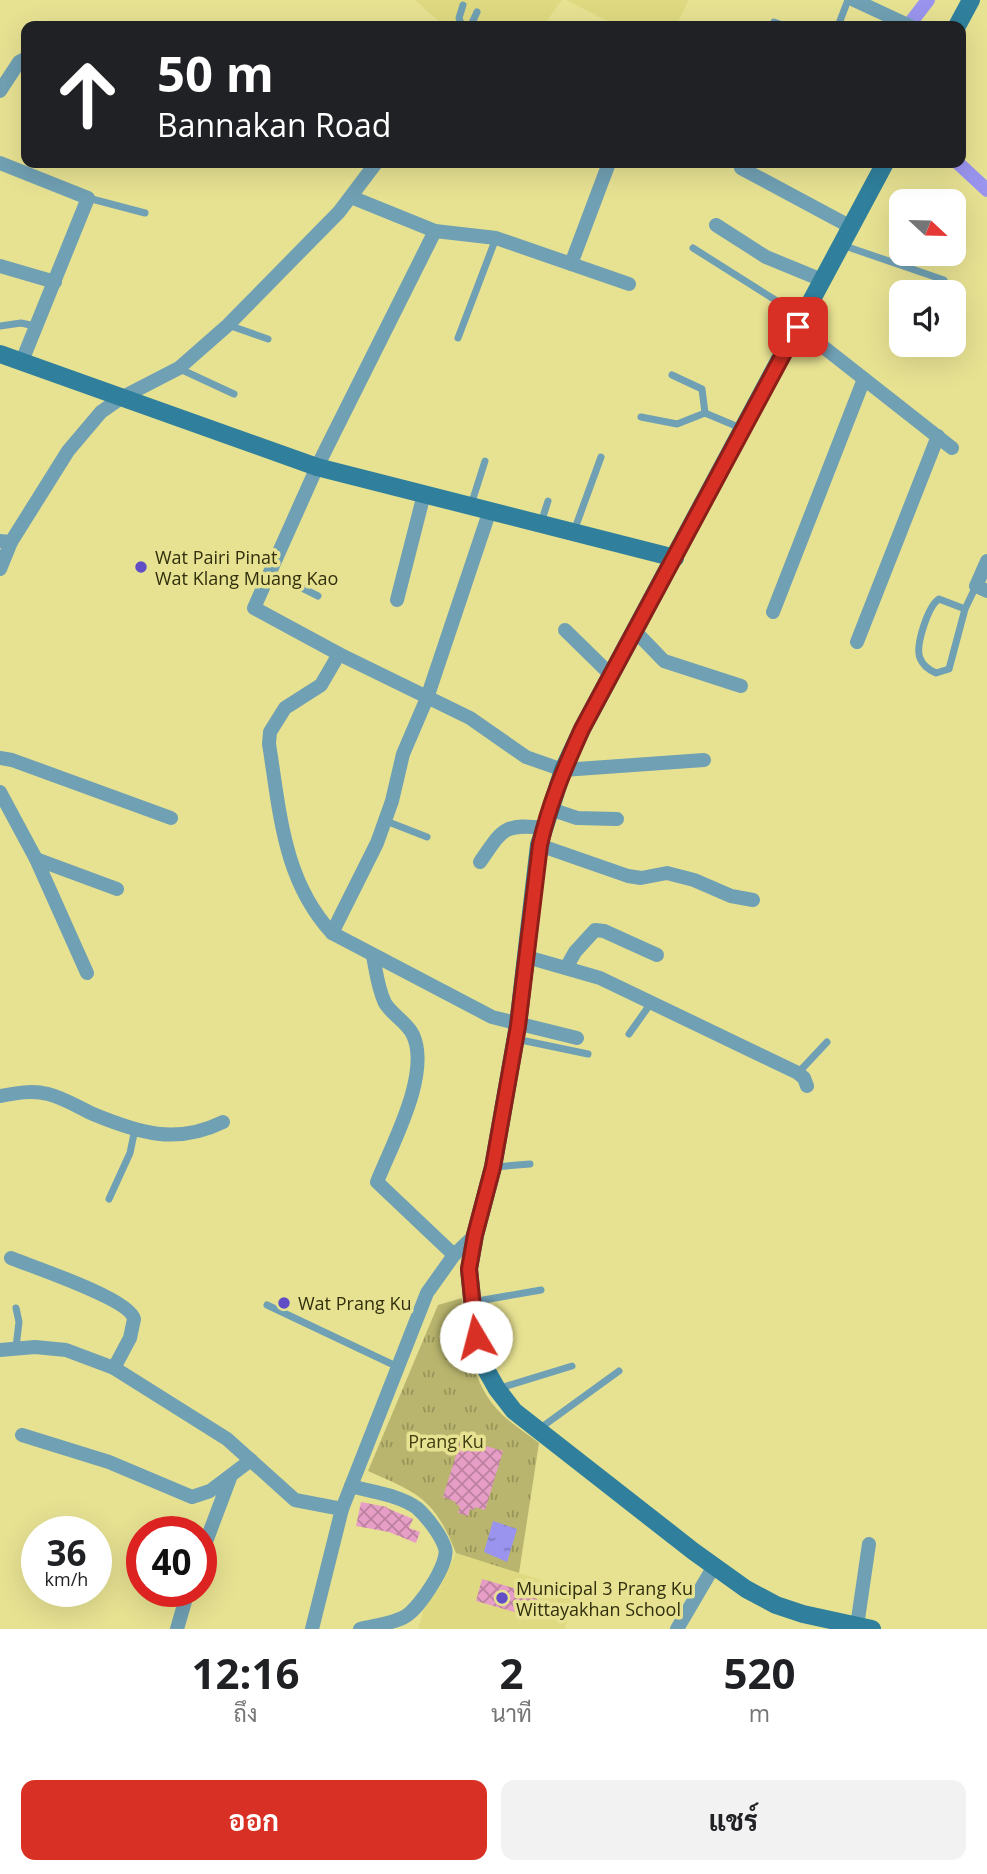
<!DOCTYPE html>
<html lang="th">
<meta charset="utf-8">
<style>
body{margin:0;font-family:"Open Sans",Sarabun,sans-serif;background:#f2f2f2;color:#202124;height:100vh;display:flex;flex-direction:column;font-size:26px;white-space:nowrap}
*{box-sizing:border-box;margin:0}
p{font-size:23px;color:#757577}
.icon{flex:none;width:38px;height:38px;fill:none;stroke:currentColor;stroke-width:2;stroke-linecap:round;stroke-linejoin:round}
.map{position:relative;height:1629px;overflow:hidden}
.drawer{display:flex;flex-direction:column;background:#fff;flex:1}
.drawer>*{flex:none}
.guide{position:absolute;left:21px;top:21px;width:945px;height:147px;border-radius:14px;box-shadow:0 7px 28px #0002;background:#202124;color:#fff;overflow:hidden}
.needle{width:46px;rotate:112deg}
.tools{position:absolute;left:889px;top:189px;display:grid;gap:14px}
.tools a{display:grid;place-items:center;width:77px;height:77px;border-radius:14px;background:#fff;box-shadow:0 7px 28px #0002;font-size:35px}
.speed{position:absolute;left:21px;top:1516px;display:flex;gap:14px;font-size:35px;font-weight:700;text-align:center}
.speed>*{display:grid;place-content:center;width:91px;height:91px;border-radius:50%;background:#fff;box-shadow:0 7px 28px #0002;line-height:1}
.speed small{font-size:18px;font-weight:400}
.speed .limit{border:10px solid #d22;background:#fff;color:#111}
.pin{position:absolute;display:grid;place-items:center;width:60px;height:60px;color:#fff;margin:-30px;border-radius:14px;box-shadow:0 4px 10px #0006}
.me{position:absolute;width:77px;margin:-38px;rotate:352deg;stroke-linejoin:round;filter:drop-shadow(0 0 5px #0008)}
.turn{display:flex;align-items:center;gap:24px;height:147px;padding:0 21px;font-size:32px}
.turn .icon{width:91px;height:91px;stroke-width:2.5}
.turn b{display:block;font-size:49px;line-height:60px}
.eta{display:flex;justify-content:space-evenly;align-items:center;height:119px;text-align:center}
.eta b{font-size:42px;font-weight:700;line-height:49px}
.cta{display:flex;gap:14px;margin-top:auto;padding:14px 21px}
.cta a{flex:1;height:80px;border-radius:14px;background:#d93025;color:#fff;font-size:28px;font-weight:700;line-height:80px;text-align:center}
.cta a+a{background:#f2f2f2;color:#202124}
.map>svg:first-child{display:block}
.built{fill:#dfda81}
.park{fill:url(#park-tufts)}
.water{fill:url(#water-ripples)}
.lines{fill:none;stroke-linecap:round;stroke-linejoin:round}
.canal{stroke:#9a94ee;stroke-width:14}
.building{fill:url(#building-cross-hatch)}
.lane{stroke:#70a0b3;stroke-width:7}
.street{stroke:#70a0b3;stroke-width:14}
.secondary{stroke:#30809d;stroke-width:18}
.route-casing{stroke:#8d1f18;stroke-width:18}
.route{stroke:#d93025;stroke-width:12}
.poi-dot{fill:#614ec7;stroke:#e7e292;stroke-width:2.5}
.labels{text-anchor:middle;dominant-baseline:central;stroke-width:7;stroke-linejoin:round;paint-order:stroke}
.poi-label{font-size:18px;fill:#312f0d;stroke:#e7e292;text-anchor:start}
.park-label{font-size:18px;fill:#403d10;stroke:#e7e292}
</style>
<div class="map">
<svg width="987" height="1629" viewBox="0 0 987 1629">
<defs>
<pattern id="park-tufts" width="24" height="20" patternUnits="userSpaceOnUse" patternTransform="scale(1.75)"><rect width="24" height="20" fill="#b9b56e"/><path d="M3 7l-1-3M5 7V3M7 7l1-3M15 17l-1-3M17 17v-4M19 17l1-3" fill="none" stroke="#979459"/></pattern>
<pattern id="water-ripples" width="26" height="14" patternUnits="userSpaceOnUse" patternTransform="scale(1.75)"><rect width="26" height="14" fill="#9a94ee"/><path d="M2 4q2-2 4 0t4 0M15 11q2-2 4 0t4 0" fill="none" stroke="#7e79bf"/></pattern>
<pattern id="building-cross-hatch" width="8" height="8" patternUnits="userSpaceOnUse" patternTransform="scale(1.75)"><rect width="8" height="8" fill="#e79ec6"/><path d="M0 0l8 8M0 8l8-8" fill="none" stroke="#bc819f"/></pattern>
</defs>
<rect width="100%" height="100%" fill="#e7e292"/>
<g class="built">
<polygon points="415,0 562,0 543,26 444,26"/>
<polygon points="566,0 689,0 676,26 617,26"/>
<polygon points="456,1553 575,1591 565,1629 418,1629 425,1605 440,1587"/>
</g>
<path class="park" d="M462,1298C466,1336 470,1378 496,1408C508,1422 525,1432 539,1443L519,1573L456,1553C435,1499 418,1493 368,1471L438,1305Z"/>
<polygon class="water" points="493,1521 517,1529 507,1562 484,1552"/>
<g class="lines">
<g class="canal">
<polyline points="908,26 928,0"/>
<polyline points="958,163 987,190"/>
</g>
</g>
<g class="building">
<polygon points="461,1439 503,1451 485,1510 475,1507 474,1510 470,1509 468,1516 458,1513 460,1506 455,1504 456,1502 443,1497"/>
<polygon points="361,1502 387,1507 387,1508 413,1519 409,1528 420,1532 416,1543 389,1532 356,1526"/>
<polygon points="482,1579 538,1595 532,1617 476,1601"/>
</g>
<g class="lines">
<g class="lane">
<polyline points="774,22 785,26"/>
<polyline points="462,26 459,18 463,5"/>
<polyline points="468,26 472,23 477,12"/>
<polyline points="838,26 848,0"/>
<polyline points="88,198 145,213"/>
<polyline points="842,245 944,280"/>
<polyline points="693,248 802,317"/>
<polyline points="228,325 268,339"/>
<polyline points="0,326 21,323 35,326"/>
<polyline points="458,338 496,238"/>
<polyline points="180,369 234,394"/>
<polyline points="672,375 702,389 705,413"/>
<polyline points="641,417 677,424 705,413 743,429"/>
<polyline points="471,505 485,461"/>
<polyline points="541,523 548,501"/>
<polyline points="574,531 601,457"/>
<polyline points="270,572 318,596"/>
<path d="M965,609L949,669L936,673C929,670 923,666 920,658C915,646 928,606 939,599L965,609L976,586"/>
<polyline points="386,821 427,837"/>
<polyline points="629,1034 651,1003"/>
<polyline points="516,1039 588,1054"/>
<polyline points="798,1073 827,1042"/>
<polyline points="494,1167 530,1164"/>
<polyline points="109,1199 130,1153 135,1129"/>
<polyline points="472,1302 541,1290"/>
<polyline points="267,1305 398,1367"/>
<polyline points="16,1308 19,1322 16,1347"/>
<polyline points="497,1389 572,1366"/>
<polyline points="539,1429 619,1371"/>
</g>
<g class="street">
<polyline points="854,0 910,26"/>
<polyline points="0,91 19,62 26,58"/>
<polyline points="0,163 88,198 22,361"/>
<polyline points="741,168 851,227"/>
<polyline points="351,197 435,231 496,238 629,284"/>
<polyline points="716,225 766,257 822,280"/>
<polyline points="571,264 609,163"/>
<polyline points="0,266 55,282"/>
<polyline points="798,327 952,448"/>
<polyline points="0,541 11,542 0,569"/>
<polyline points="11,542 68,451 101,412 121,398 179,368 228,325 339,212 376,163"/>
<polyline points="987,561 976,586 987,591"/>
<polyline points="397,600 424,494"/>
<polyline points="773,612 864,379"/>
<polyline points="565,630 612,676"/>
<polyline points="636,632 664,661 741,686"/>
<polyline points="857,642 938,436"/>
<polyline points="339,654 254,608 317,467 435,231"/>
<polyline points="0,758 12,760 171,818"/>
<polyline points="0,792 36,859 87,973"/>
<polyline points="550,809 577,818 617,819"/>
<polyline points="539,845 628,876 641,878 667,873 694,880 731,896 753,900"/>
<polyline points="36,859 117,889"/>
<path d="M480,862C502,830 503,823 544,828"/>
<polyline points="332,933 377,843 392,801 403,754 427,698 490,510"/>
<path d="M373,956C376,971 378,989 385,1003C392,1015 407,1022 413,1035C431,1074 392,1144 377,1182L454,1255"/>
<polyline points="527,957 600,978 798,1073 804,1078 807,1086"/>
<polyline points="566,968 575,952 595,930 604,931 657,955"/>
<path d="M577,1038L492,1017L332,933C283,880 280,812 269,744L270,732L285,708L321,685L339,654L470,718L526,757L563,770L704,760"/>
<path d="M0,1096C16,1093 32,1090 48,1094C64,1098 78,1107 93,1114C139,1133 176,1145 223,1122"/>
<path d="M11,1258C33,1267 130,1299 134,1319L130,1338L114,1368"/>
<polyline points="0,1350 35,1347 66,1350 114,1368 227,1439 295,1500 342,1509"/>
<polyline points="22,1435 109,1462 192,1497 210,1491 251,1460"/>
<path d="M351,1486C371,1492 400,1495 417,1508C427,1517 441,1535 445,1548C450,1563 419,1608 406,1616C393,1624 375,1625 360,1629"/>
<polyline points="201,1555 230,1478"/>
<polyline points="857,1626 869,1544"/>
<polyline points="177,1629 188,1591"/>
<polyline points="312,1629 342,1509 427,1293 454,1255 475,1235"/>
<polyline points="677,1629 714,1566"/>
</g>
<g class="secondary">
<polyline points="957,26 971,0"/>
<polyline points="0,354 317,467 675,558"/>
<polyline points="872,1629 803,1614 776,1605 746,1589 693,1551 514,1411 497,1389 484,1366 476,1337 469,1269 475,1235 493,1167 518,1025 539,845 563,770 582,729 885,163"/>
</g>
</g>
<g class="lines">
<g class="route-casing">
<path id="route" d="M476,1337L469,1269L475,1235L493,1167L518,1026L540,845C549,804 565,767 582,729L798,327"/>
</g>
<use href="#route" class="route"/>
</g>
<g class="poi-dot">
<circle cx="141" cy="567" r="7"/>
<circle cx="284" cy="1303" r="7"/>
<circle cx="502" cy="1598" r="7"/>
</g>
<g class="labels">
<g class="poi-label">
<text x="155" y="557">Wat Pairi Pinat<tspan x="155" dy="21">Wat Klang Muang Kao</tspan></text>
<text x="298" y="1303">Wat Prang Ku</text>
<text x="516" y="1588">Municipal 3 Prang Ku<tspan x="516" dy="21">Wittayakhan School</tspan></text>
</g>
<g class="park-label">
<text x="446" y="1441">Prang Ku</text>
</g>
</g>
</svg>
<div class="tools">
<a><svg class="needle" viewBox="-14 -14 28 28"><path d="M0-13l5 13h-10z" fill="#e53935"/><path d="M0 13l5-13h-10z" fill="#757577"/></svg></a>
<a><svg class="icon" aria-label="sound" viewBox="0 0 24 24"><path d="M4 9h4l5-4v14l-5-4H4zM17 9q2 3 0 6"/></svg></a>
</div>
<div class="speed"><div>36<small>km/h</small></div><div class="limit">40</div></div>
<div class="pin" style="left:798px;top:327px;background:#d93025"><svg class="icon" aria-label="arrive" viewBox="0 0 24 24"><path d="M6 21V4h12l-3 4 3 4H6"/></svg></div>
<svg class="me" style="left:476px;top:1337px" viewBox="-20 -20 40 40"><circle r="19" fill="#fff"/><path d="M0-13L10 11 0 6-10 11z" fill="#d93025"/></svg>
<div class="guide">
<div class="turn"><svg class="icon" aria-label="ahead" viewBox="0 0 24 24"><path d="M12 20V5M6 11l6-6 6 6"/></svg><div><b>50 m</b>Bannakan Road</div></div>
</div>
</div>
<section class="drawer">
<div class="eta">
<div><b>12:16</b><p>ถึง</p></div>
<div><b>2</b><p>นาที</p></div>
<div><b>520</b><p>m</p></div>
</div>
<div class="cta"><a>ออก</a><a>แชร์</a></div>
</section>
